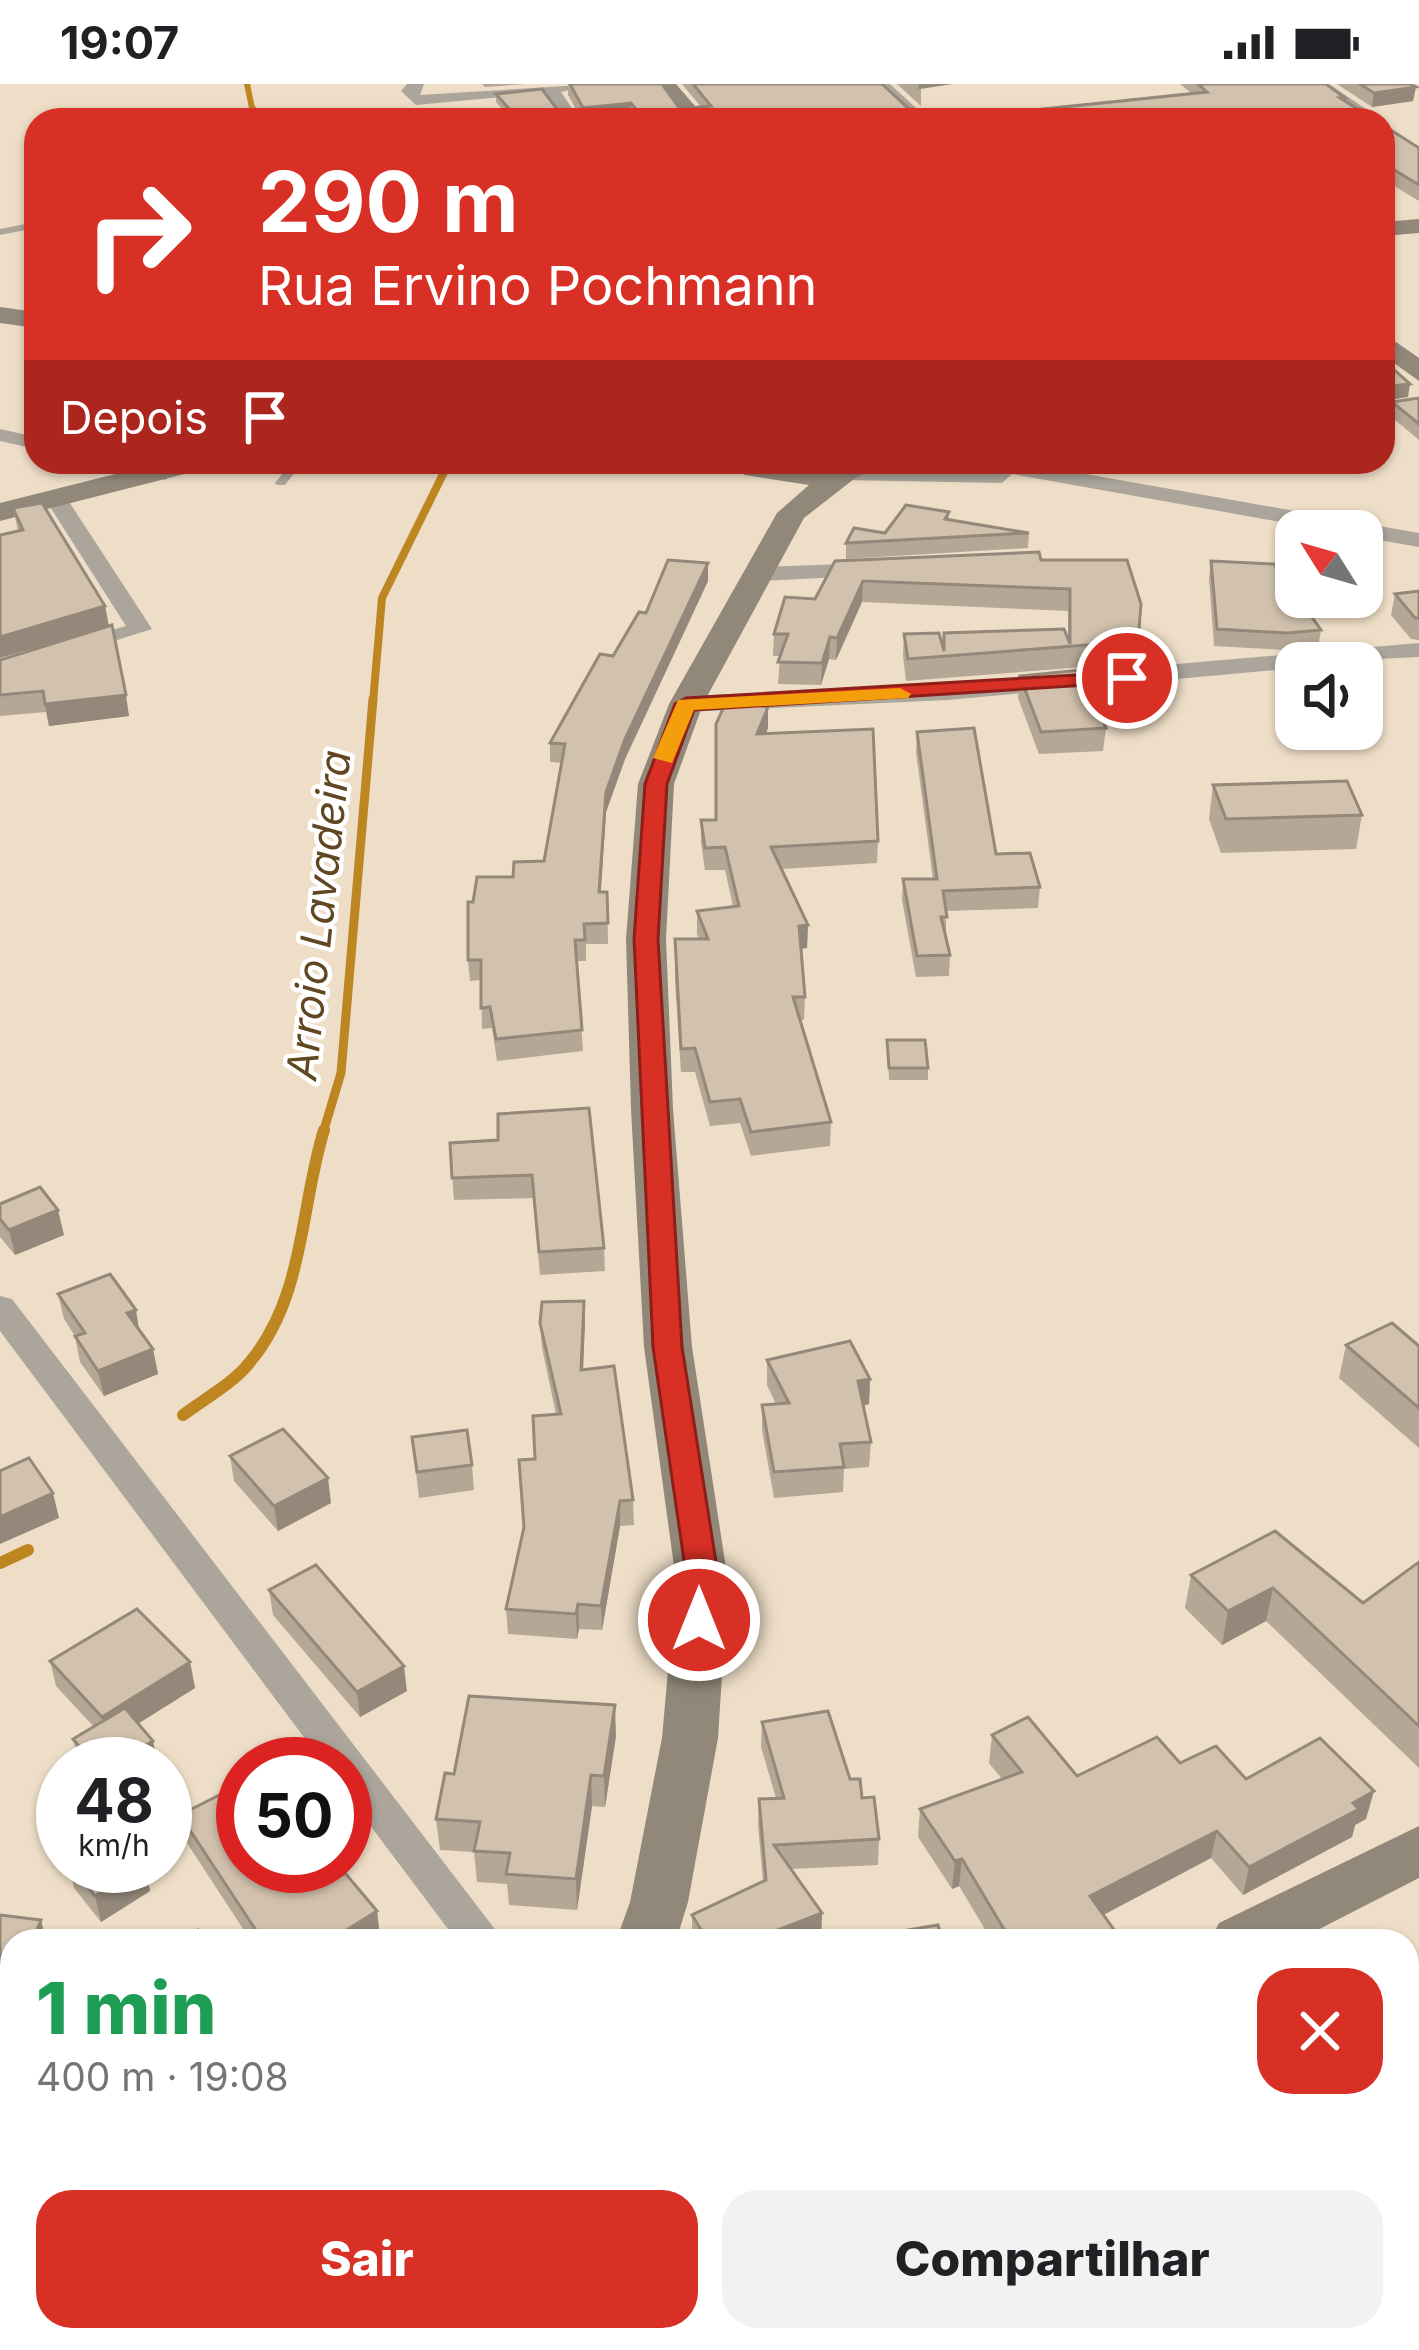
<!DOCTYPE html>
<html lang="pt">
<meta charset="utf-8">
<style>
body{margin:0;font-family:Inter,sans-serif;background:#f2f2f2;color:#202124;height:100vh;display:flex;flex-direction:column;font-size:45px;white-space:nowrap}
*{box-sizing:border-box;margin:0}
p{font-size:39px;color:#757577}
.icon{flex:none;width:66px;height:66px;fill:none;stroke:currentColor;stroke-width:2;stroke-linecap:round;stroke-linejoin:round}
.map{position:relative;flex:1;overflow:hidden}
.side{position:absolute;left:0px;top:1845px;width:1419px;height:423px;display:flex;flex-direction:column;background:#fff;border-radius:36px 36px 0 0;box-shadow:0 3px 9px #0004}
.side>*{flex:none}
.banner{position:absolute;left:24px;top:24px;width:1371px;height:366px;border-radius:36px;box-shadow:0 3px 9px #0004;background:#d93025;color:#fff;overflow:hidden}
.needle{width:78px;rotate:307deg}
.buttons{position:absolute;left:1275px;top:426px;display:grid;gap:24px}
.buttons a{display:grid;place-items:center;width:108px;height:108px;border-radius:24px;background:#fff;box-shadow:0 3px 9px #0004;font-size:60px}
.speed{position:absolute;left:36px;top:1653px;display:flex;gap:24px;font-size:60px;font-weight:700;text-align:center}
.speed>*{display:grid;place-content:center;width:156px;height:156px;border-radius:50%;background:#fff;box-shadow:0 3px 9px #0004;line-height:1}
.speed small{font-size:30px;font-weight:400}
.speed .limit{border:18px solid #d22;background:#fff;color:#111}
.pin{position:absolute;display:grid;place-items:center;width:102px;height:102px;color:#fff;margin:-51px;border:6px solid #fff;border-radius:50%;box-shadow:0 3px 12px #0007}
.me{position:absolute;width:132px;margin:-66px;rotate:0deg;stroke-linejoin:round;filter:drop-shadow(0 0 9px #0008)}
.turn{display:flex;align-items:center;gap:42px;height:252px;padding:0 36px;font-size:54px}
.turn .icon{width:156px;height:156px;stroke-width:2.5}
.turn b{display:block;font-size:84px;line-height:102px}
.then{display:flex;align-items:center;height:114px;padding:0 36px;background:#0003;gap:24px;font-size:45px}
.round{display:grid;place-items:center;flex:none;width:126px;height:126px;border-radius:36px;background:#f2f2f2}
.head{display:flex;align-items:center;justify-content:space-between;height:204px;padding:0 36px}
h1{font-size:72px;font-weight:800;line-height:90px;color:#1e9e55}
.primary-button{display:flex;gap:24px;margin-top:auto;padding:24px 36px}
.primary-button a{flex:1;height:138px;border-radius:36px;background:#d93025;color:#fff;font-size:48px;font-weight:800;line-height:138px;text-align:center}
.primary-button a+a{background:#f2f2f2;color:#202124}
.status{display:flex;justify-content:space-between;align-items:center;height:84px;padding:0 60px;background:#fff;direction:ltr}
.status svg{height:33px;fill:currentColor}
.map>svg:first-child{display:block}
.green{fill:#eec07c}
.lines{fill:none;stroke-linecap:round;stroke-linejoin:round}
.stream-far3{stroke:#be8621;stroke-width:6}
.stream-far2{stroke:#be8621;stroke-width:8}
.stream-far1{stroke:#be8621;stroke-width:9}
.stream{stroke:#be8621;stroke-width:12}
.lane{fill:#aba59b;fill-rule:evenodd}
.street{fill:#aba59b;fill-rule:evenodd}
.secondary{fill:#92887a;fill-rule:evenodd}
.wall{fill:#b5a795}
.shaded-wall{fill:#938879}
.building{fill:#d2c2ad;stroke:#938879;stroke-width:3}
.route{fill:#d93025;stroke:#8d1f18;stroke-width:3}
.slow{fill:#f59e0b}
.labels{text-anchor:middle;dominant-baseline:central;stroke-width:9;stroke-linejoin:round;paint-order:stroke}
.water-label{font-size:42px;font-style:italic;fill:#604721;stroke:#fff}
</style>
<div class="status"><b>19:07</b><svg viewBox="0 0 49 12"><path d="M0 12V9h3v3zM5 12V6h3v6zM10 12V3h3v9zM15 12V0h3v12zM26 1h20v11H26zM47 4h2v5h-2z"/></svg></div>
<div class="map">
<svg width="1419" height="2266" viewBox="0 0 1419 2266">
<rect width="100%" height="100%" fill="#eedec7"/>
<polygon class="green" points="1407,1893 1419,1904 1419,2215 1407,2208"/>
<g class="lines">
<polyline class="stream-far3" points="247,0 252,24 266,36"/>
<polyline class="stream-far2" points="373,618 382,514 449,378"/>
<polyline class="stream-far1" points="323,1049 341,989 373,615"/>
<g class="stream">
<path d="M183,1331C204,1315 234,1299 250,1278C305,1212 300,1123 324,1046"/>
<polyline points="0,1479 28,1466"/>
</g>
<g class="lane">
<polygon points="36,138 36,144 0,151 0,145"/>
<polygon points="292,378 303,378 285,401 277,401 275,399"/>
</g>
<g class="street">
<polygon points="407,0 424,0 420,11 599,0 561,8 580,36 564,36 545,9 416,21 401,7"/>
<polygon points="873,0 890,0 929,36 911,36"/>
<polygon points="1310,0 1329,0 1382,36 1363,36"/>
<polygon points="0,345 36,353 36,365 0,357"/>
<polygon points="106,378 146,378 176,389 165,396"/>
<polygon points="970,378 1018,378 1419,449 1419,463 1362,453 1362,447 1303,442 1296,447 1296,489 1286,494 1274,487 1281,438 1012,390 1002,399 843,396 832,389 843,382 984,385"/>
<polygon points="56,408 64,410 152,545 0,593 0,578 126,542 45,415"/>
<polygon points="871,479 883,486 879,491 760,497 748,490 760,483"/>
<polygon points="1419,559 1419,573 1296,579 1296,584 948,616 686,628 673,620 686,612 948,600"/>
<polygon points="0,1212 12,1215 504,1857 457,1857 345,1708 345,1680 324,1680 0,1247"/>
</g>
<g class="secondary">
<polygon points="653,0 676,0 707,36 684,36"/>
<polygon points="1419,135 1419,149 1383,152 1383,138"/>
<polygon points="0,223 36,228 36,244 0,239"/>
<polygon points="1383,249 1419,274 1419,297 1383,271"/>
<polygon points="163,378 213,378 208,384 0,437 0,419"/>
<polygon points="724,378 808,383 891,378 854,395 804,434 703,620 674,700 666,855 673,1025 692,1263 728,1497 718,1654 688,1818 676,1857 616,1857 630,1818 662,1654 676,1497 644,1263 631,1025 626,855 638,700 669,620 777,429 809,401 745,391"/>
<polygon points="1419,1742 1419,1794 1296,1857 1210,1857 1219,1839"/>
<polygon points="452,2256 521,2256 517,2266 448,2266"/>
</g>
</g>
<g class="wall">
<polygon points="482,0 526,0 485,3"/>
<polygon points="568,0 662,0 680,25 701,23 682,0 882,0 909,25 925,36 634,36 631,33 582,36 568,11"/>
<polygon points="897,0 952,0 921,5 921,22"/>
<polygon points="1180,0 1326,0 1344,17 1191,9"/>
<polygon points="1337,0 1410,0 1413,17 1372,23"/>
<polygon points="496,10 565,36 512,36 496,18"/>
<polygon points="1383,41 1419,64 1419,117 1383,95"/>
<polygon points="1419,314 1419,356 1389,331 1392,318"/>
<polygon points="13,424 109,542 129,632 49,642 46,628 0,632 0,576 79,551 18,447"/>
<polygon points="949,428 949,435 1029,449 1028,464 846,475 846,459 885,449"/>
<polygon points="1041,476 1138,557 1135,579 906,597 903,572 904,550 943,564 1068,555 1068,527 862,518 836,576 829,575 821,601 778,600 780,572 773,572 774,550 815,515 835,477"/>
<polygon points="1211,477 1321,546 1318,563 1284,566 1214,562 1209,494"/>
<polygon points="708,497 625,675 606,728 601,808 607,808 608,860 586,860 586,877 577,877 583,967 497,977 492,944 482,945 481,896 470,897 468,876 473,818 513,793 544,777 562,679 550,678 550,659 646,529"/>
<polygon points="1419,507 1419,556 1411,555 1391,531 1395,510"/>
<polygon points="1020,592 1106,644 1103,667 1039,670 1018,614"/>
<polygon points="768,623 768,644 766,650 878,757 877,779 782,785 808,841 807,864 801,865 805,913 804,936 800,936 831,1038 830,1062 751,1072 740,1039 710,1042 695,988 681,988 675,897 675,855 699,855 697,850 697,827 733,822 725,786 705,786 701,759 701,736 716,736"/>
<polygon points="917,648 996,770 1040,803 1038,824 946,827 946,854 950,871 949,892 916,893 902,816 903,795 933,795 916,668"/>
<polygon points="1213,701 1362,731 1356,765 1221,769 1209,735"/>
<polygon points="887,956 928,984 928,996 889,996"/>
<polygon points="498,1056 604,1164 605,1187 540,1191 533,1114 454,1116 450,1059"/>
<polygon points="0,1120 64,1151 15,1171 0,1153"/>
<polygon points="58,1210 139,1246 153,1265 158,1290 104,1312 80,1278 75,1252 64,1235"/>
<polygon points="584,1217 583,1286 633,1416 634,1441 620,1442 602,1546 579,1545 577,1555 508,1550 506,1525 524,1443 535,1375 556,1330 542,1264 540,1239"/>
<polygon points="1346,1261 1419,1262 1419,1364 1339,1294"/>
<polygon points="767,1276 870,1295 869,1320 863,1321 871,1358 869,1383 844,1385 843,1408 774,1414 762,1346 762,1321 776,1320 767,1301"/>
<polygon points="412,1353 472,1381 474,1406 419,1414"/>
<polygon points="230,1372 331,1419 278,1447 234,1397"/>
<polygon points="1419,1478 1419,1684 1266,1537 1222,1561 1185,1524 1191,1491 1363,1519"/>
<polygon points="269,1506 407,1607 360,1633 273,1531"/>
<polygon points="50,1577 190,1578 195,1604 138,1640 158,1680 79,1680 73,1655 94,1643 56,1602"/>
<polygon points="762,1638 850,1695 862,1714 879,1755 878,1781 791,1785 822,1829 821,1855 815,1857 692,1856 692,1831 763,1797 758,1741 759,1715 776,1714 761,1663"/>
<polygon points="992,1651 1077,1692 1180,1679 1246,1695 1366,1735 1355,1741 1352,1753 1243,1811 1211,1774 1103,1831 1122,1857 992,1857 959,1802 952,1805 918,1753 920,1725 1002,1695 989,1679"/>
<polygon points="616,1652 605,1723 592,1722 577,1826 509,1821 507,1800 477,1798 474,1768 440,1766 436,1735 454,1690"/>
<polygon points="180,1731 330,1798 377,1827 380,1853 373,1857 251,1857 185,1756"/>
<polygon points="69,1782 145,1782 150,1807 101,1838 74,1804"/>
<polygon points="0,1831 41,1836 46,1857 12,1857 12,1936 0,1935"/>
<polygon points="866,2256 969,2256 959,2266 876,2266"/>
</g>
<g class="shaded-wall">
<polygon points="919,0 952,0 918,5"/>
<polygon points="1416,3 1413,17 1372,23 1374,9"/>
<polygon points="631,19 631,33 583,36 583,24"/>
<polygon points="1410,300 1408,313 1383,317 1383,303"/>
<polygon points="708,479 708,497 625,675 606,728 599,829 599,808 606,708 625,655"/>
<polygon points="863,497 862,518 836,576 837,554"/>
<polygon points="105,522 109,542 0,574 0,553"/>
<polygon points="830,553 829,575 821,601 822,579"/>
<polygon points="126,611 129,632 49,642 45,620"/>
<polygon points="768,623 768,644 756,672 757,650"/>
<polygon points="808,841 807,864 798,865 799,842"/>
<polygon points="58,1126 64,1151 15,1171 9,1146"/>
<polygon points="584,1217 585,1241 582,1311 581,1286"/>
<polygon points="136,1226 140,1251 127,1229"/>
<polygon points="153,1265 158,1290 104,1312 98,1287"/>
<polygon points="870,1295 869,1320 857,1323 858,1297"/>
<polygon points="328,1394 331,1419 278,1447 274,1422"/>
<polygon points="53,1409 59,1434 0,1460 0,1433"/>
<polygon points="620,1417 620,1442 602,1546 601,1522"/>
<polygon points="1273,1504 1266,1537 1222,1561 1228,1527"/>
<polygon points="578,1520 579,1545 577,1555 576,1530"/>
<polygon points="190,1578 195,1604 108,1658 102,1633"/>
<polygon points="404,1582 407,1607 360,1633 357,1608"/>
<polygon points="615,1621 616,1652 605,1723 604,1692"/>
<polygon points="153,1657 158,1680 132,1680 130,1670"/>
<polygon points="591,1691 592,1722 577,1826 576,1795"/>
<polygon points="1374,1707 1366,1735 1355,1741 1352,1753 1243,1811 1249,1783"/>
<polygon points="165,1720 169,1739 165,1742"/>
<polygon points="1217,1747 1211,1774 1086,1840 1090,1812"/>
<polygon points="962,1775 959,1802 952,1805 955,1777"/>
<polygon points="145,1782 150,1807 101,1838 95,1812"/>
<polygon points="377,1827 380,1853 373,1857 329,1857"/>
<polygon points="822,1829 821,1855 815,1857 749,1857"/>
<polygon points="41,1836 46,1857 32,1857"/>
<polygon points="12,2093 12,2158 0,2194 0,2128"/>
<polygon points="724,2256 729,2256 729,2266 715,2266"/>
<polygon points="938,2256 969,2256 959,2266 928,2266"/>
</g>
<g class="building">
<polygon points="570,0 662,0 680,25 711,22 693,0 882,0 909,25 924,26 925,36 645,36 631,19 583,24"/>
<polygon points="1198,0 1326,0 1345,14 1340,14 1375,36 938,36 1207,8"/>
<polygon points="1360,0 1410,0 1416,3 1374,9"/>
<polygon points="542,5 565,36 519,36 496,10"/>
<polygon points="1383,41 1419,64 1419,101 1383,79"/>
<polygon points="1383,276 1410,300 1383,303"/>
<polygon points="1419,314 1419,340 1392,318"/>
<polygon points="42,419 105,522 0,553 0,451 23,446 13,424"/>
<polygon points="906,421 949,428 945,435 1029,449 846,459 854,444 885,449"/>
<polygon points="1039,468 1041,476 1127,476 1141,520 1138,557 908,575 904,550 939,549 944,567 944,549 1064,545 1070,560 1070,505 863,497 837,554 830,553 822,579 778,578 788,550 774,550 785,513 815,515 835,477"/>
<polygon points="668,476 708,479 625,655 606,708 599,808 607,808 608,839 584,840 585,856 575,856 582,946 496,955 490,923 481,924 481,876 468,876 468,818 473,818 477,793 513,793 514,778 544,777 565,660 550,659 600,570 613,572 639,528 646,529"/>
<polygon points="1211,477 1274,480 1321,546 1287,549 1217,545"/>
<polygon points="1419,507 1419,534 1415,534 1395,510"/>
<polygon points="112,541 126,611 45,620 43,607 0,611 0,576"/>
<polygon points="1081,586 1106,644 1041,648 1020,592"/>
<polygon points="726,618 768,623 757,650 873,645 878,757 771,763 808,841 799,842 805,913 793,913 831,1038 751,1048 740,1015 710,1018 695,964 681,965 675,855 708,855 697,827 739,822 725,763 705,764 701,736 716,736 716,640"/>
<polygon points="974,644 996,770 1030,769 1040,803 943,807 947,833 941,833 950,871 917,872 903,795 937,795 917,648"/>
<polygon points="1347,697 1362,731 1226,735 1213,701"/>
<polygon points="887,956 925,956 928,984 889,984"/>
<polygon points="589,1024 604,1164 539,1168 532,1091 452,1094 450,1059 498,1056 498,1030"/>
<polygon points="40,1103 58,1126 9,1146 0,1135 0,1120"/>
<polygon points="110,1190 136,1226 127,1229 153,1265 98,1287 75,1252 85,1249 58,1210"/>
<polygon points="584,1217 581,1286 614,1282 633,1416 620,1417 601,1522 578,1520 576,1530 506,1525 524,1443 519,1376 535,1375 533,1332 561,1330 540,1239 542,1218"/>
<polygon points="1392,1239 1419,1262 1419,1324 1346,1261"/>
<polygon points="850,1257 870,1295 858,1297 871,1358 840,1360 844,1383 774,1388 762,1321 789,1319 767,1276"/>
<polygon points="283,1345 328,1394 274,1422 230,1372"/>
<polygon points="467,1346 472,1381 417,1388 412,1353"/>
<polygon points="29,1374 53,1409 0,1433 0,1387"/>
<polygon points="1275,1447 1363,1519 1419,1478 1419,1642 1273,1504 1228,1527 1191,1491"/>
<polygon points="316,1481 404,1582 357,1608 269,1506"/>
<polygon points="137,1525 190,1578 102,1633 50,1577"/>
<polygon points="469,1612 615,1621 604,1692 591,1691 576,1795 506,1790 510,1769 474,1767 480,1738 436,1735 445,1689 454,1690"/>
<polygon points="125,1624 153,1657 130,1670 138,1680 95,1680 73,1655"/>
<polygon points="828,1627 850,1695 860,1695 862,1714 874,1713 879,1755 774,1761 822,1829 749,1857 708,1857 692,1831 766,1796 759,1715 784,1714 762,1638"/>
<polygon points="1028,1633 1077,1692 1157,1653 1180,1679 1216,1662 1246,1695 1320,1654 1374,1707 1353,1719 1359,1725 1249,1783 1217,1747 1090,1812 1122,1857 1011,1857 962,1775 955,1777 920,1725 1022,1688 992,1651"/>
<polygon points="243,1699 243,1782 319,1782 330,1798 345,1789 377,1827 329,1857 263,1857 180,1731"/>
<polygon points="71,1782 144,1782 95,1812"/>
<polygon points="0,1831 41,1836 32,1857 12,1857 12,1905 9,1912 0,1911"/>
<polygon points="938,1841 943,1857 842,1857"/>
<polygon points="198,1846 207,1857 181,1857"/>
<polygon points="0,2080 12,2081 12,2093 0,2128"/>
<polygon points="541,2256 724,2256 715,2266 532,2266"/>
<polygon points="906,2256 938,2256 928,2266 917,2266"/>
</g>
<polygon class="route" points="1127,588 1137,594 1134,598 694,626 667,700 658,855 682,1263 719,1497 711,1545 688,1545 683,1536 687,1497 653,1263 634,855 645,700 675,620 686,614"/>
<polygon class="slow" points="900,604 911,610 908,614 694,626 672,679 653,674 678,616"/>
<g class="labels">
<g class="water-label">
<text transform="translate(318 831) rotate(-84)">Arroio Lavadeira</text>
</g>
</g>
</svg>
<div class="buttons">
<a><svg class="needle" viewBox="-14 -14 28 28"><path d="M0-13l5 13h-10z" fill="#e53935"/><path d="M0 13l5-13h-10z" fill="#757577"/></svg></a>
<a><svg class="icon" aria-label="sound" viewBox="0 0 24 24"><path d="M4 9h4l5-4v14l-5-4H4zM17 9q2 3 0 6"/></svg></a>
</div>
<div class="speed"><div>48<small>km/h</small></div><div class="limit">50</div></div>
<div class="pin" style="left:1127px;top:594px;background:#d93025"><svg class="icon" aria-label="arrive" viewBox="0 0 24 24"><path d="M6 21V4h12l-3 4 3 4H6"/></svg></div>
<svg class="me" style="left:699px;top:1536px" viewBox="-20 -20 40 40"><circle r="17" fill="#d93025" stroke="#fff" stroke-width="3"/><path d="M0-11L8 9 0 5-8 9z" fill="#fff"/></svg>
<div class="banner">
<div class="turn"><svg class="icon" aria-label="right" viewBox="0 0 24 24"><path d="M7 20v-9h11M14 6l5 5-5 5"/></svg><div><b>290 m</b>Rua Ervino Pochmann</div></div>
<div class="then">Depois<svg class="icon" aria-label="arrive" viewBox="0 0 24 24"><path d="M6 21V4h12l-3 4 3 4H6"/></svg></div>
</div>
<section class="side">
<div class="head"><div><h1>1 min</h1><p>400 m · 19:08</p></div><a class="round" style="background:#d93025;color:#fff"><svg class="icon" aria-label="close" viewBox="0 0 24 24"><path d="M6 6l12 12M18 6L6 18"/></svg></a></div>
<div class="primary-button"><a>Sair</a><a>Compartilhar</a></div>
</section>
</div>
